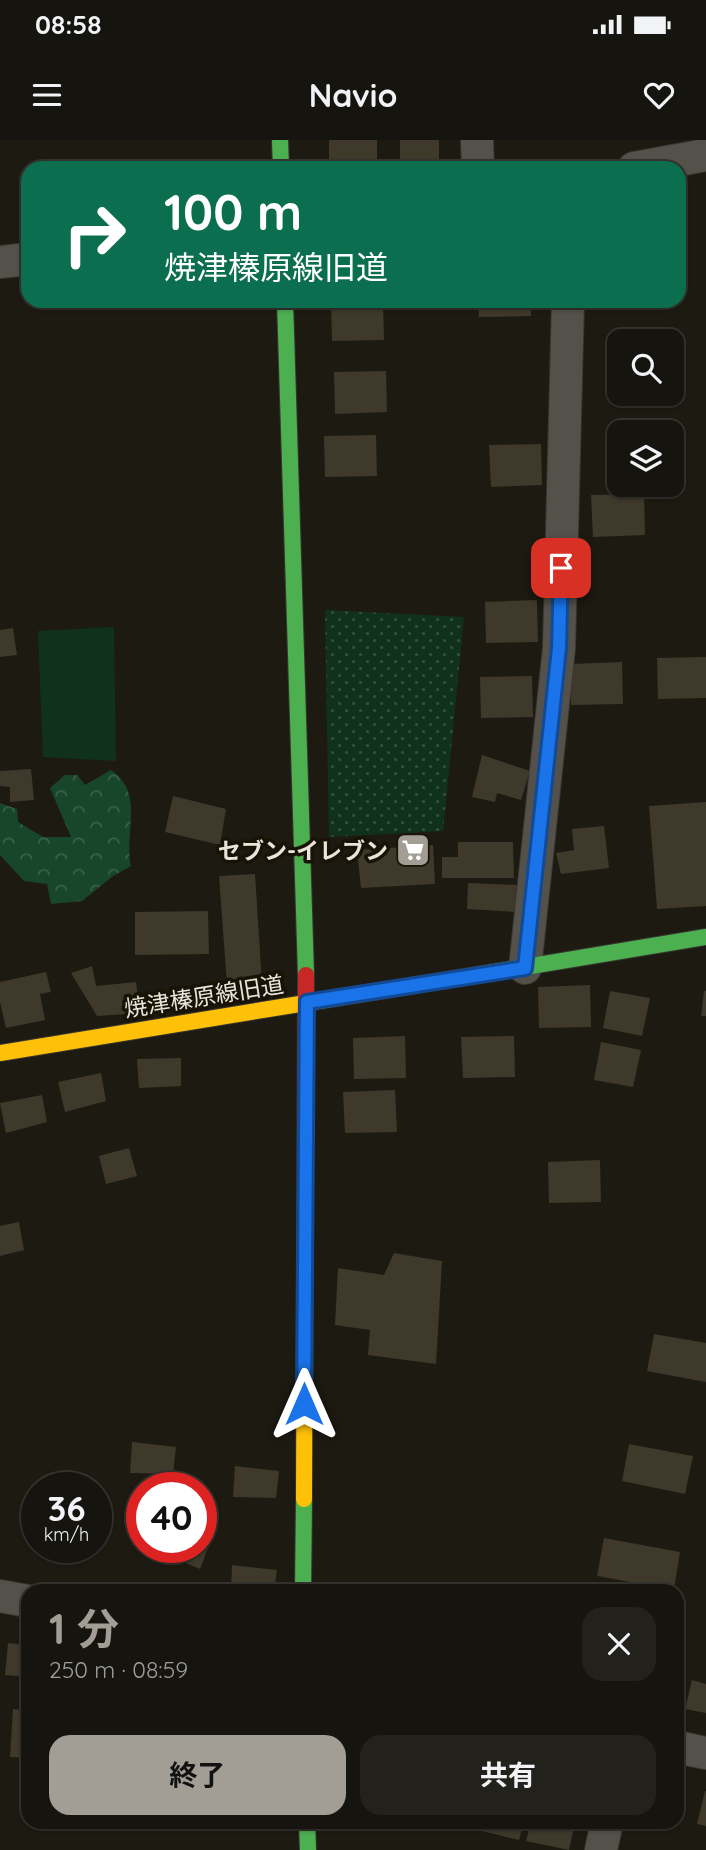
<!DOCTYPE html>
<html lang="ja">
<meta charset="utf-8">
<style>
body{margin:0;font-family:Quicksand,"Noto Sans JP",sans-serif;background:#23211c;color:#f1f3f6;height:100vh;display:flex;flex-direction:column;font-size:26px;white-space:nowrap}
*{box-sizing:border-box;margin:0}
p{font-size:23px;color:#9e9e9e}
.icon{flex:none;width:38px;height:38px;fill:none;stroke:currentColor;stroke-width:2;stroke-linecap:round;stroke-linejoin:round}
.map{position:relative;flex:1;overflow:hidden}
.side{position:absolute;left:21px;top:1444px;width:663px;height:245px;display:flex;flex-direction:column;background:#16140e;border-radius:21px;box-shadow:0 2px 5px #0004,0 0 0 2px #35332e}
.side>*{flex:none}
.hud{position:absolute;left:21px;top:21px;width:665px;height:147px;border-radius:21px;box-shadow:0 2px 5px #0004,0 0 0 2px #35332e;background:#0b6e4f;color:#fff;overflow:hidden}
.fabs{position:absolute;left:607px;top:189px;display:grid;gap:14px}
.fabs a{display:grid;place-items:center;width:77px;height:77px;border-radius:14px;background:#16140e;box-shadow:0 2px 5px #0004,0 0 0 2px #35332e;font-size:35px}
.speed{position:absolute;left:21px;top:1332px;display:flex;gap:14px;font-size:35px;font-weight:700;text-align:center}
.speed>*{display:grid;place-content:center;width:91px;height:91px;border-radius:50%;background:#16140e;box-shadow:0 2px 5px #0004,0 0 0 2px #35332e;line-height:1}
.speed small{font-size:18px;font-weight:400}
.speed .limit{border:10px solid #d22;background:#fff;color:#111}
.pin{position:absolute;display:grid;place-items:center;width:60px;height:60px;color:#fff;margin:-30px;border-radius:14px;box-shadow:0 4px 10px #0006}
.me{position:absolute;width:77px;margin:-38px;rotate:0deg;stroke-linejoin:round;filter:drop-shadow(0 0 5px #0008)}
.turn{display:flex;align-items:center;gap:24px;height:147px;padding:0 28px;font-size:32px}
.turn .icon{width:91px;height:91px;stroke-width:2.5}
.turn b{display:block;font-size:49px;line-height:60px}
.round{display:grid;place-items:center;flex:none;width:74px;height:74px;border-radius:21px;background:#23211c}
.head{display:flex;align-items:center;justify-content:space-between;height:119px;padding:0 28px}
h1{font-size:42px;font-weight:700;line-height:52px;color:#a29e95}
.cta{display:flex;gap:14px;margin-top:auto;padding:14px 28px}
.cta a{flex:1;height:80px;border-radius:21px;background:#a29e95;color:#111;font-size:28px;font-weight:700;line-height:80px;text-align:center}
.cta a+a{background:#23211c;color:#f1f3f6}
.status{display:flex;justify-content:space-between;align-items:center;height:49px;padding:0 35px;background:#16140e;direction:ltr}
.status svg{height:19px;fill:currentColor}
header{display:flex;justify-content:space-between;align-items:center;height:91px;padding:0 28px;background:#16140e;font-size:32px;font-weight:700}
.map>svg:first-child{display:block}
.grass{fill:url(#grass-dots)}
.forest{fill:url(#forest-crowns)}
.pitch{fill:#10321d}
.building{fill:#3e392a}
.lines{fill:none;stroke-linecap:round;stroke-linejoin:round}
.street-casing{stroke:#383630;stroke-width:34}
.fast-casing{stroke:#383630;stroke-width:18}
.slow-casing{stroke:#383630;stroke-width:18}
.jam-casing{stroke:#383630;stroke-width:18}
.street{stroke:#54514b;stroke-width:32}
.fast{stroke:#4caf50;stroke-width:16}
.slow{stroke:#ffc107;stroke-width:16}
.jam{stroke:#c62828;stroke-width:16}
.route-casing{stroke:#114b97;stroke-width:18}
.route{stroke:#1a73e8;stroke-width:12}
.labels{text-anchor:middle;dominant-baseline:central;stroke-width:7;stroke-linejoin:round;paint-order:stroke}
.poi-label{font-size:23px;font-weight:bold;fill:#e9e5db;stroke:#191305;text-anchor:end}
.street-label{font-size:23px;fill:#e9e5db;stroke:#191305}
</style>
<div class="status"><b>08:58</b><svg viewBox="0 0 49 12"><path d="M0 12V9h3v3zM5 12V6h3v6zM10 12V3h3v9zM15 12V0h3v12zM26 1h20v11H26zM47 4h2v5h-2z"/></svg></div>
<header><svg class="icon" aria-label="menu" viewBox="0 0 24 24"><path d="M4 6h16M4 12h16M4 18h16"/></svg>Navio<svg class="icon" aria-label="heart" viewBox="0 0 24 24"><path d="M12 20l-8-8c-3-5 5-10 8-4 3-6 11-1 8 4z"/></svg></header>
<div class="map">
<svg width="706" height="1710" viewBox="0 0 706 1710">
<defs>
<pattern id="grass-dots" width="8" height="8" patternUnits="userSpaceOnUse" patternTransform="scale(1.75)"><rect width="8" height="8" fill="#10321d"/><path d="M2 2h.1M6 6h.1" fill="none" stroke="#33503d" stroke-width="1.8" stroke-linecap="round"/></pattern>
<pattern id="forest-crowns" width="20" height="18" patternUnits="userSpaceOnUse" patternTransform="scale(1.75)"><rect width="20" height="18" fill="#17462b"/><path d="M2 6a3 3 0 1 1 6 0M12 15a3 3 0 1 1 6 0" fill="none" stroke="#396149"/></pattern>
</defs>
<rect width="100%" height="100%" fill="#1d1a12"/>
<polygon class="grass" points="325,470 464,477 443,691 329,697"/>
<path class="forest" d="M111,630C145,654 124,690 131,726L113,736L82,761L51,764L47,744L24,741L0,715V663L17,669L18,682L43,697H71L50,648L65,635H77L85,645Z"/>
<polygon class="pitch" points="114,487 116,621 43,617 38,491"/>
<g class="building">
<rect x="329" y="0" width="48" height="24"/>
<rect x="400" y="0" width="39" height="28"/>
<polygon points="679,59 681,59 683,92 679,92"/>
<polygon points="331,161 383,161 384,200 332,201"/>
<polygon points="478,161 531,161 531,176 479,177"/>
<polygon points="386,231 387,272 335,274 334,232"/>
<polygon points="376,295 377,336 325,337 324,296"/>
<polygon points="541,304 542,345 491,347 489,305"/>
<polygon points="644,354 645,395 593,397 591,355"/>
<polygon points="537,460 538,502 486,503 485,462"/>
<polygon points="13,488 17,515 0,517 0,490"/>
<polygon points="706,517 706,558 658,559 657,518"/>
<polygon points="622,522 623,564 571,565 570,524"/>
<polygon points="532,536 533,577 481,578 480,537"/>
<polygon points="482,615 530,631 521,660 497,653 495,662 472,657"/>
<polygon points="31,629 34,660 10,662 10,647 0,646 0,631"/>
<polygon points="173,656 226,669 220,705 165,692"/>
<polygon points="706,662 706,766 657,769 649,666"/>
<polygon points="604,686 609,728 561,734 556,713 574,710 572,689"/>
<polygon points="458,702 513,702 514,738 442,738 442,717 458,717"/>
<polygon points="433,705 435,744 361,748 357,710"/>
<polygon points="255,734 262,843 227,845 219,736"/>
<polygon points="468,743 518,745 517,772 467,769"/>
<polygon points="208,771 209,814 135,815 135,772"/>
<polygon points="92,826 96,846 136,842 140,873 97,876 71,833"/>
<polygon points="46,832 51,852 40,854 45,880 6,888 0,862 0,842"/>
<polygon points="590,845 591,887 539,888 538,847"/>
<polygon points="610,851 650,858 642,896 603,888"/>
<polygon points="704,851 706,851 706,876 701,876"/>
<polygon points="405,896 406,938 354,939 353,898"/>
<polygon points="514,896 515,937 463,938 461,897"/>
<polygon points="601,902 641,910 633,947 594,940"/>
<polygon points="181,918 181,946 139,948 137,919"/>
<polygon points="101,933 106,961 65,972 58,942"/>
<polygon points="395,950 397,992 345,993 343,952"/>
<polygon points="42,955 47,982 6,993 0,963"/>
<polygon points="129,1008 137,1036 106,1044 99,1016"/>
<polygon points="600,1020 601,1062 549,1063 548,1022"/>
<polygon points="19,1082 24,1110 0,1116 0,1086"/>
<polygon points="394,1113 442,1121 436,1224 368,1215 370,1190 335,1185 338,1128 384,1135"/>
<polygon points="654,1194 706,1203 706,1242 647,1231"/>
<polygon points="132,1302 176,1307 173,1334 130,1333"/>
<polygon points="629,1304 693,1316 685,1354 622,1341"/>
<polygon points="235,1326 279,1331 276,1358 233,1357"/>
<polygon points="48,1335 92,1339 91,1348 47,1348"/>
<polygon points="201,1383 215,1389 200,1429 172,1417 176,1407 201,1407"/>
<polygon points="604,1398 680,1412 674,1450 597,1436"/>
<polygon points="232,1425 277,1430 274,1451 231,1451"/>
<polygon points="8,1503 28,1505 28,1537 5,1535"/>
<polygon points="692,1540 706,1544 706,1573 685,1569"/>
<polygon points="13,1569 28,1571 28,1618 10,1617"/>
<polygon points="677,1642 683,1643 678,1662 677,1661"/>
<polygon points="705,1651 706,1651 706,1686 697,1684"/>
<polygon points="442,1682 461,1682 460,1687"/>
<polygon points="479,1682 524,1682 519,1700 477,1690"/>
<polygon points="531,1682 575,1683 569,1710 526,1701"/>
</g>
<g class="lines">
<g class="street-casing">
<g id="street">
<polyline points="477,0 478,28"/>
<polyline points="634,28 706,15"/>
<polyline points="0,122 28,119"/>
<polyline points="525,828 559,508 568,161"/>
<polyline points="0,1456 28,1461"/>
<polyline points="677,1607 706,1613"/>
<polyline points="601,1710 607,1682"/>
</g>
</g>
<g class="fast-casing">
<g id="fast">
<polyline points="280,0 281,28"/>
<polyline points="285,161 306,835"/>
<polyline points="416,845 706,797"/>
<polyline points="303,1451 304,1359"/>
<polyline points="307,1682 308,1710"/>
</g>
</g>
<g class="slow-casing">
<g id="slow">
<polyline points="0,913 416,845"/>
<polyline points="304,1359 305,1088"/>
</g>
</g>
<g class="jam-casing">
<polyline id="jam" points="305,1088 306,835"/>
</g>
<use href="#street" class="street"/>
<use href="#fast" class="fast"/>
<use href="#slow" class="slow"/>
<use href="#jam" class="jam"/>
</g>
<g class="lines">
<g class="route-casing">
<polyline id="route" points="304,1264 307,862 525,828 559,508 561,428"/>
</g>
<use href="#route" class="route"/>
</g>
<defs>
<g id="supermarket-square" transform="scale(1.75)"><rect x="-9" y="-9" width="18" height="18" rx="4" fill="#a29e95" stroke="#191305"/><path d="M-6-5.5h2.5l.6 2H6L4.5 2H-2.5L-4.4-4H-6ZM-1.5 3.2a1.3 1.3 0 1 0 .1 0ZM3 3.2a1.3 1.3 0 1 0 .1 0Z" fill="#fff"/></g>
</defs>
<g fill-rule="evenodd">
<use href="#supermarket-square" x="413" y="710"/>
</g>
<g class="labels">
<g class="poi-label">
<text x="388" y="710">セブン-イレブン</text>
</g>
<g class="street-label">
<text transform="translate(204 856) rotate(-9)">焼津榛原線旧道</text>
</g>
</g>
</svg>
<div class="fabs">
<a><svg class="icon" aria-label="search" viewBox="0 0 24 24"><circle cx="10" cy="10" r="6"/><path d="M15 15l6 6"/></svg></a>
<a><svg class="icon" aria-label="layers" viewBox="0 0 24 24"><path d="M12 4l9 5-9 5-9-5zM3 14l9 5 9-5"/></svg></a>
</div>
<div class="speed"><div>36<small>km/h</small></div><div class="limit">40</div></div>
<div class="pin" style="left:561px;top:428px;background:#d93025"><svg class="icon" aria-label="arrive" viewBox="0 0 24 24"><path d="M6 21V4h12l-3 4 3 4H6"/></svg></div>
<svg class="me" style="left:304px;top:1264px" viewBox="-20 -20 40 40"><path d="M0-17L14 15 0 8-14 15z" fill="#1a73e8" stroke="#fff" stroke-width="4"/></svg>
<div class="hud">
<div class="turn"><svg class="icon" aria-label="right" viewBox="0 0 24 24"><path d="M7 20v-9h11M14 6l5 5-5 5"/></svg><div><b>100 m</b>焼津榛原線旧道</div></div>
</div>
<section class="side">
<div class="head"><div><h1>1 分</h1><p>250 m · 08:59</p></div><a class="round"><svg class="icon" aria-label="close" viewBox="0 0 24 24"><path d="M6 6l12 12M18 6L6 18"/></svg></a></div>
<div class="cta"><a>終了</a><a>共有</a></div>
</section>
</div>
